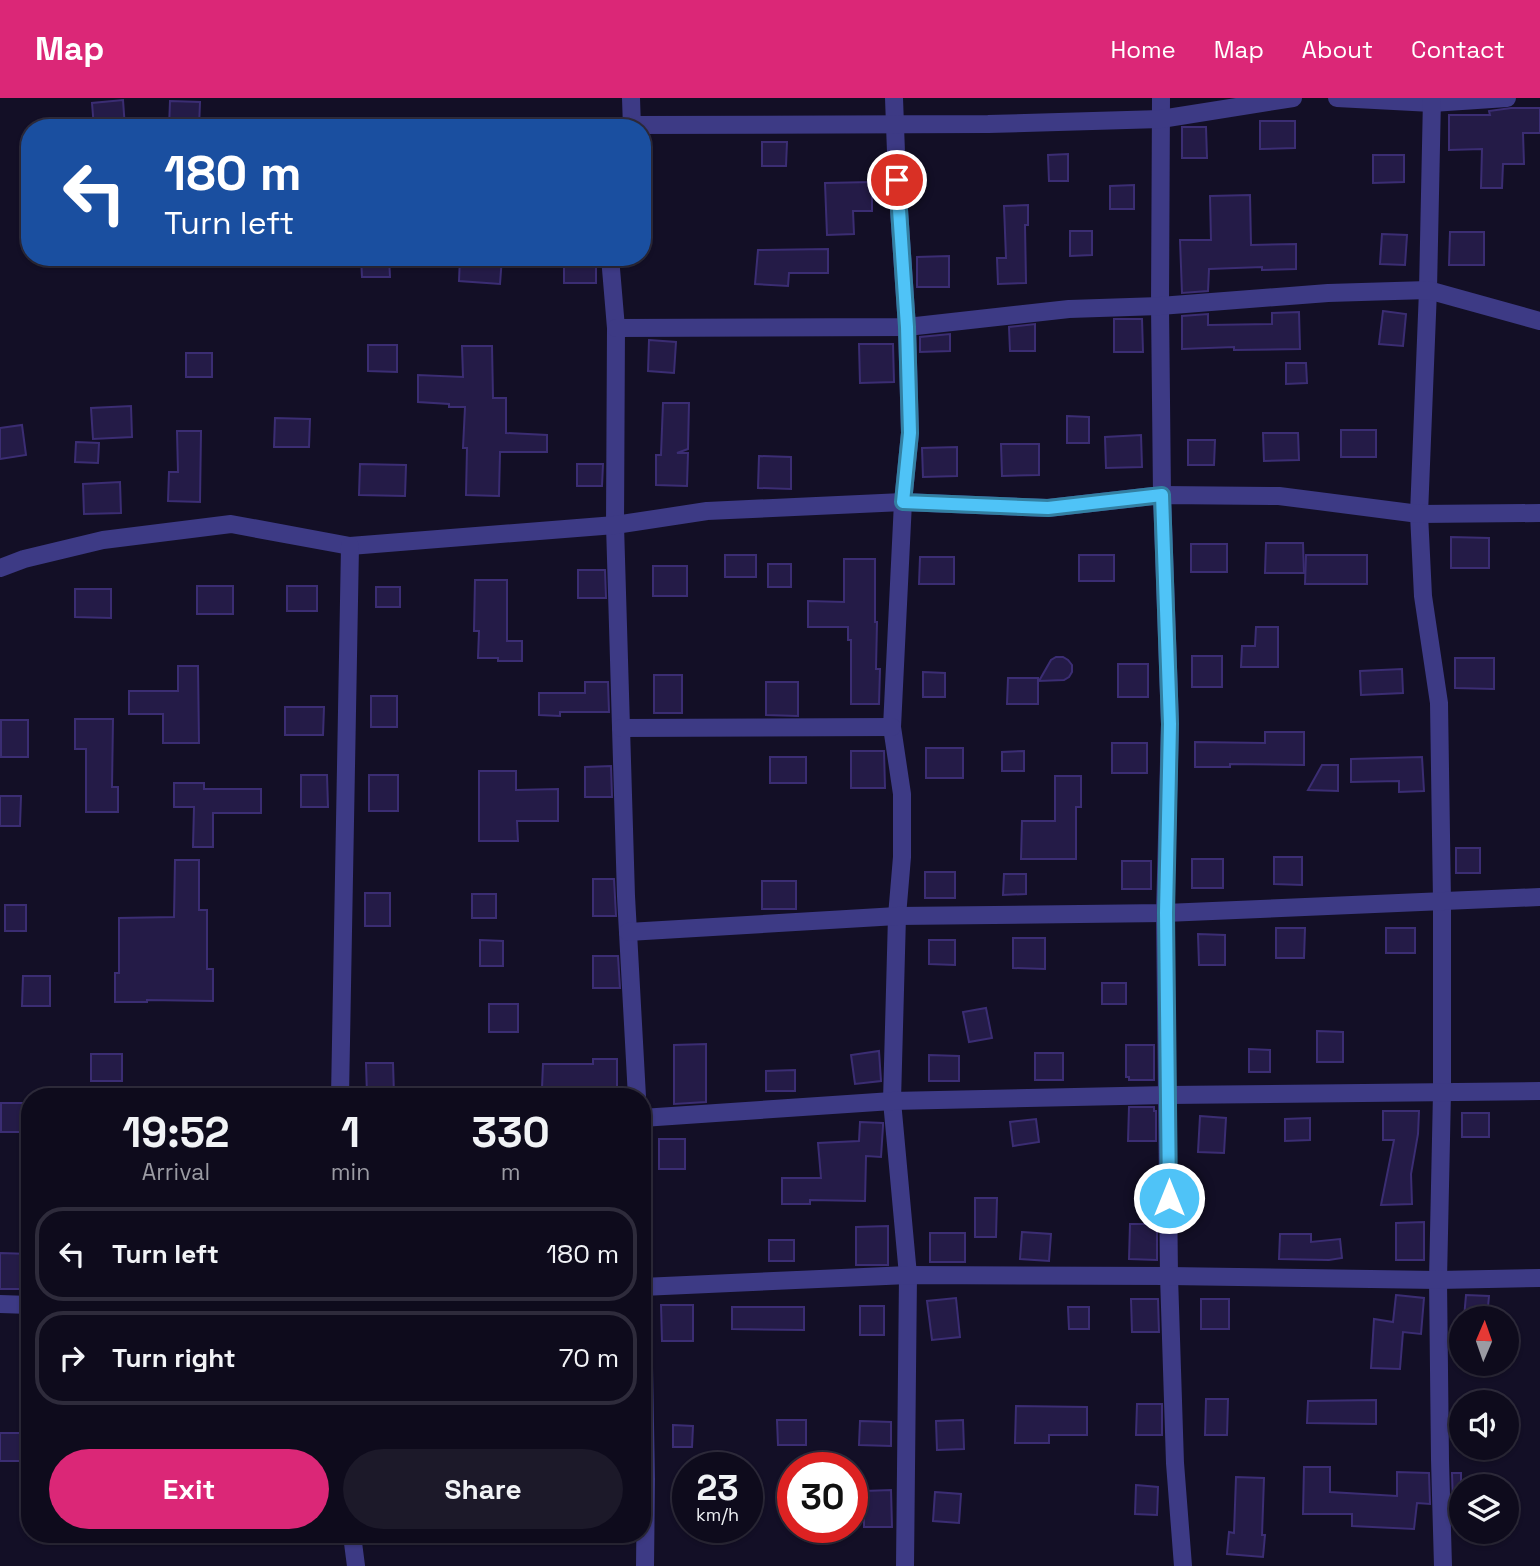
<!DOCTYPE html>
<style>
body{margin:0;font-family:"Space Grotesk",sans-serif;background:#1c1929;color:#f1f3f6;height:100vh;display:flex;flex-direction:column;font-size:26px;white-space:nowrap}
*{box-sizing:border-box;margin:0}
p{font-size:23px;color:#9b9ba3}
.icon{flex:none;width:38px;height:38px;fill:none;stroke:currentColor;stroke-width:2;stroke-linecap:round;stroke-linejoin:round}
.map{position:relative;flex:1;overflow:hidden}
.side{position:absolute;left:21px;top:990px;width:630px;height:455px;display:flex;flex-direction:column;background:#0e0b1c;border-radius:28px;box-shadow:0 2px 5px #0004,0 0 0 2px #2e2b3b}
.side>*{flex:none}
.hud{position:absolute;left:21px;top:21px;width:630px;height:147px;border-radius:28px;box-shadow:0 2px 5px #0004,0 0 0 2px #2e2b3b;background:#1a4fa0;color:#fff;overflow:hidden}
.needle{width:46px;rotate:2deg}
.buttons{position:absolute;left:1449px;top:1208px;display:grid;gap:14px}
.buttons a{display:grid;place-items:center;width:70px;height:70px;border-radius:50%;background:#0e0b1c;box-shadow:0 2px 5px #0004,0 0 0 2px #2e2b3b;font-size:35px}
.speed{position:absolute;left:672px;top:1354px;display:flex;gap:14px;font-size:35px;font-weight:700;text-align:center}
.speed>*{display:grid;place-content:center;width:91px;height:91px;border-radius:50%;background:#0e0b1c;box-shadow:0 2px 5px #0004,0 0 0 2px #2e2b3b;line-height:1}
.speed small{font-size:18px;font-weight:400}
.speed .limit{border:10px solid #d22;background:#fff;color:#111}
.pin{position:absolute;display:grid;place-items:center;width:60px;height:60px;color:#fff;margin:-30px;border:4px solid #fff;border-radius:50%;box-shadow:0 2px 7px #0007}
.me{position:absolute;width:77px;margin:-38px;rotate:0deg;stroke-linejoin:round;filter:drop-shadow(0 0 5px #0008)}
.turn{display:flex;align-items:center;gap:24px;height:147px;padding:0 28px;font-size:32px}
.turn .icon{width:91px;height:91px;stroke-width:2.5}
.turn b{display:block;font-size:49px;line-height:60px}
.eta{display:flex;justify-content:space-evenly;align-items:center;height:119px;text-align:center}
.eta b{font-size:42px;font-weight:700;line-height:49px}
.primary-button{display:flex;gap:14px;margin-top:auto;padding:14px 28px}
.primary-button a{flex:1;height:80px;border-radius:42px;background:#db2777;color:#fff;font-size:28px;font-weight:700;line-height:80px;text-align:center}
.primary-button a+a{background:#1c1929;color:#f1f3f6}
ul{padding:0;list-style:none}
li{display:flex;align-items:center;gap:21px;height:94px;margin:0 14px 10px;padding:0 14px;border:4px solid #2e2b3b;border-radius:28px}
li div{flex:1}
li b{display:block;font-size:26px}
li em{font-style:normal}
header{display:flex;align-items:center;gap:42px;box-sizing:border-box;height:98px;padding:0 35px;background:#db2777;color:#fff}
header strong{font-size:33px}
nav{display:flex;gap:38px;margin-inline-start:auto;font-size:24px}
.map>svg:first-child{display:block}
.building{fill:#241b47;stroke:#3b2d73;stroke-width:2}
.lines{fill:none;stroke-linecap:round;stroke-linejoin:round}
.minor{stroke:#3d3a85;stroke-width:18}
.route-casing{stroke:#337fa1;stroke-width:18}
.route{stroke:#4fc3f7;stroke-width:12}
</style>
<header>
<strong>Map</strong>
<nav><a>Home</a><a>Map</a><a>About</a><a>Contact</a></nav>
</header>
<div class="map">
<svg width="1540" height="1468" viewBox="0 0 1540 1468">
<rect width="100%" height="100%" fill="#130f26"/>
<g class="building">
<polygon points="123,2 125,30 94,30 92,5"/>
<polygon points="170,3 200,4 199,30 169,30"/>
<polygon points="1511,10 1540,10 1540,35 1523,35 1524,66 1503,66 1502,90 1481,90 1482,51 1449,52 1449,17 1490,17 1489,13"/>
<polygon points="1260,23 1295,23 1295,50 1260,51"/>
<polygon points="1182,29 1206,29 1207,60 1182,60"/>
<polygon points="762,44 787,44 786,68 762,68"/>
<polygon points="1068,56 1068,83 1049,83 1048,57"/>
<polygon points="1373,57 1404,57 1404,84 1373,85"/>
<polygon points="872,84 872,113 853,113 854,136 827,137 825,85"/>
<polygon points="1134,87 1134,111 1110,111 1110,88"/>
<polygon points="1250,97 1251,147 1296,146 1296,171 1262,172 1262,169 1209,171 1208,193 1182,195 1180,142 1211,142 1210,98"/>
<polygon points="1028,107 1028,127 1025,127 1026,185 998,186 997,160 1006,160 1004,108"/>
<polygon points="1070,133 1092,133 1092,157 1070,158"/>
<polygon points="1450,134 1484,134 1484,167 1449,167"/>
<polygon points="1382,136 1407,137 1405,167 1380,166"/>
<polygon points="828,151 828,175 789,175 788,188 755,186 758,152"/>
<polygon points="949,158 949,189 917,189 917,159"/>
<polygon points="361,159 389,159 390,179 362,179"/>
<polygon points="460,159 502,159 500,186 459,183"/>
<rect x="564" y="159" width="32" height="26"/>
<polygon points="1383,213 1406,216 1403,248 1379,246"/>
<polygon points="1299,214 1300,251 1234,252 1234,249 1182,251 1182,218 1208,216 1208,227 1272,226 1272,215"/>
<polygon points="1114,221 1142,221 1143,254 1114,254"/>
<polygon points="1035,226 1035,253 1010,253 1009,229"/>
<polygon points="950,236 950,253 920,254 920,239"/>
<polygon points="649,242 676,244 674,275 648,273"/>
<polygon points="859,246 893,246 894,284 860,285"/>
<polygon points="368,247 397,247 397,274 368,273"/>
<polygon points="462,248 492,248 493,300 506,300 506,335 547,337 547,354 500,354 499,398 466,397 467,350 463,350 465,309 449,309 449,306 418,304 418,277 463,279"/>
<rect x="186" y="255" width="26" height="24"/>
<polygon points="1286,265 1306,265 1307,285 1286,286"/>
<polygon points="663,305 689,305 688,351 677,355 688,355 687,388 656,387 656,357 661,357"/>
<polygon points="131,308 132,339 93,341 91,310"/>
<polygon points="1067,318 1089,319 1089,345 1067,345"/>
<polygon points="275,320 310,321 309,349 274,349"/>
<polygon points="22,327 26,357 0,361 0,330"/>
<rect x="1341" y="332" width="35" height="27"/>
<polygon points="177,333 201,333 200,404 168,403 169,374 178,374"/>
<polygon points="1263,335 1298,335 1299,362 1264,363"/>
<polygon points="1141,337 1142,369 1106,370 1105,339"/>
<polygon points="1188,342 1215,342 1214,367 1188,367"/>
<polygon points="76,344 99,345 98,365 75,364"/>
<polygon points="1001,346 1039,346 1039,377 1002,378"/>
<polygon points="957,349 957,378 923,379 922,350"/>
<polygon points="759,358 791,359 791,391 758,390"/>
<polygon points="360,366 406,367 405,398 359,397"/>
<polygon points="577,366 603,366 602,388 577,388"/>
<polygon points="120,384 121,415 84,416 83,386"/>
<polygon points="1451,439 1489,440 1489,470 1451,470"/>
<polygon points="1266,445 1303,445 1304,475 1265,475"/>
<rect x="1191" y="446" width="36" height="28"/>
<rect x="725" y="457" width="31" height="22"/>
<rect x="1079" y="457" width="35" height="26"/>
<polygon points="1306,457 1367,457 1367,486 1305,486"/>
<polygon points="920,459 954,459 954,486 919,486"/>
<polygon points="844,461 875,461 875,524 877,524 876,571 880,571 879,606 851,606 851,542 848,542 848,529 808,529 808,503 844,504"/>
<rect x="768" y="466" width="23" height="23"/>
<rect x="653" y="468" width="34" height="30"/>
<polygon points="578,472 605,472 606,500 578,500"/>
<polygon points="475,482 507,482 507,543 522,543 522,563 498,563 498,560 478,560 479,533 474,533"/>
<rect x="197" y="488" width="36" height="28"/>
<rect x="287" y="488" width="30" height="25"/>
<rect x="376" y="489" width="24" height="20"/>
<polygon points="75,491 111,491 111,520 75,519"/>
<polygon points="1256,529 1278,529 1278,569 1241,569 1242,548 1255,548"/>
<rect x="1192" y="558" width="30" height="31"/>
<polygon points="1056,559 1063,559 1068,562 1072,567 1072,574 1069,579 1064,582 1039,583 1051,562"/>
<polygon points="1455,560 1494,560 1494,591 1455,590"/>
<rect x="1118" y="566" width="30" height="33"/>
<polygon points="178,568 198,568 199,645 163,645 163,616 129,616 129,593 178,593"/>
<polygon points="1402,571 1403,595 1361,597 1360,573"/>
<polygon points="923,574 945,575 945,599 923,599"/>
<rect x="654" y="577" width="28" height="38"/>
<polygon points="1008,580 1038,580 1038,606 1007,606"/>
<polygon points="585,584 608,584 609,614 560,614 560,618 539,617 539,595 585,595"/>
<polygon points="766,584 798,584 798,618 766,617"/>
<rect x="371" y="598" width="26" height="31"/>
<polygon points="285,609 324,609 323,637 285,637"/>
<polygon points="75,621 113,621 112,689 118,689 118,714 86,714 86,651 75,651"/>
<rect x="1" y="622" width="27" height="37"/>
<polygon points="1265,634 1304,634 1304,667 1230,666 1230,669 1195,669 1195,644 1265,645"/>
<rect x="1112" y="645" width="35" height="30"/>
<rect x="926" y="650" width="37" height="30"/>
<polygon points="851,653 884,653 885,690 851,690"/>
<polygon points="1024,653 1024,673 1002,673 1002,654"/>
<rect x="770" y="659" width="36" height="26"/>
<polygon points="1422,659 1424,693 1399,694 1399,683 1351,684 1351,661"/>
<polygon points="1322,667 1338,667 1338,693 1308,692"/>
<polygon points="611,668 612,699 585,699 585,669"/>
<polygon points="479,673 516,673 516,692 558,691 558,723 517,723 518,743 479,743"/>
<polygon points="301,677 327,677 328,709 301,709"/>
<rect x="369" y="677" width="29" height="36"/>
<polygon points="1055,678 1081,678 1081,709 1076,709 1076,761 1021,761 1022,723 1055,723"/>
<polygon points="174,685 204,685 204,691 261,691 261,715 213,715 213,749 193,749 194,709 174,709"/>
<polygon points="0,698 21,698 20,728 0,728"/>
<rect x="1456" y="750" width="24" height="25"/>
<polygon points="1274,759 1302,759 1302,787 1274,786"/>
<rect x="1192" y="761" width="31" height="29"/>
<polygon points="175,762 199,762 199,812 207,812 207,871 213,871 213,903 147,902 147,904 115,904 115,875 119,875 119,820 174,819"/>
<rect x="1122" y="763" width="29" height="28"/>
<rect x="925" y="774" width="30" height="26"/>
<polygon points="1004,776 1026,776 1026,796 1003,797"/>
<polygon points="593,781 614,781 616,818 593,818"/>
<rect x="762" y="783" width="34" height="28"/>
<rect x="365" y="795" width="25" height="33"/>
<rect x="472" y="796" width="24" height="24"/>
<rect x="5" y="807" width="21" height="26"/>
<polygon points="1276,830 1305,830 1304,860 1276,860"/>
<rect x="1386" y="830" width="29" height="25"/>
<polygon points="1198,836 1225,837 1225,867 1199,867"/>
<polygon points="1013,840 1045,840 1045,871 1013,870"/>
<polygon points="480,842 503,843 503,868 480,868"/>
<polygon points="929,842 955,842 955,867 929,866"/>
<polygon points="593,858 618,858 620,890 593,890"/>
<polygon points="23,878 50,878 50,908 22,908"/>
<rect x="1102" y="885" width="24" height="21"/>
<rect x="489" y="906" width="29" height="28"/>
<polygon points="986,910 992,940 969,944 963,914"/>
<polygon points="1317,933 1343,934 1343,964 1317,964"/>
<polygon points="706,946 706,1004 674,1006 674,947"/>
<polygon points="1126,947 1154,947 1154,982 1129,982 1129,979 1126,979"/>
<polygon points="1249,951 1270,952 1270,974 1249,974"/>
<polygon points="879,953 881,983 855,986 851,957"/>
<rect x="1035" y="955" width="28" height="27"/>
<rect x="91" y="956" width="31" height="27"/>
<polygon points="929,957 959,958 959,983 929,983"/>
<polygon points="593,961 617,961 617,995 593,995 593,990 542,990 543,966 593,966"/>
<polygon points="366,965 393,965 394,997 367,997"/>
<polygon points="795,972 795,993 766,993 766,973"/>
<rect x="1" y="1005" width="29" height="29"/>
<polygon points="1129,1009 1154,1009 1154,1013 1156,1013 1156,1043 1128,1043"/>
<polygon points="1383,1013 1419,1013 1418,1036 1411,1076 1412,1106 1381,1107 1394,1042 1383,1042"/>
<rect x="1462" y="1015" width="27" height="24"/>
<polygon points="1200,1018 1226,1020 1224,1055 1198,1054"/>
<polygon points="1310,1020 1310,1042 1285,1043 1285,1021"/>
<polygon points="1036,1021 1039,1044 1013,1048 1010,1024"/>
<polygon points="860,1024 883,1025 883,1028 881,1059 866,1058 865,1103 810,1102 810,1106 782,1106 782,1080 821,1080 818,1045 859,1043"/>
<rect x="659" y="1041" width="26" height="30"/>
<polygon points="975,1100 997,1100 996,1139 975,1139"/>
<polygon points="1424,1124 1424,1162 1396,1162 1396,1125"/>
<polygon points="1130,1126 1157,1126 1157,1162 1129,1161"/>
<polygon points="888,1128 888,1167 856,1167 856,1129"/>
<polygon points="1022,1134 1051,1136 1049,1163 1020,1161"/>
<rect x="930" y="1135" width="35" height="29"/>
<polygon points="1280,1136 1311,1136 1311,1144 1340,1141 1342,1160 1329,1162 1279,1161"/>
<rect x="769" y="1142" width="25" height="21"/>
<polygon points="0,1155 30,1156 30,1191 0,1191"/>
<polygon points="1396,1197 1424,1200 1421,1236 1403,1234 1400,1271 1371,1270 1374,1221 1393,1224"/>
<polygon points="1466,1197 1489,1198 1487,1220 1464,1220"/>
<polygon points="956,1200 960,1239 932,1242 927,1203"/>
<polygon points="1131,1201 1158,1201 1159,1234 1132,1234"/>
<rect x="1201" y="1201" width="28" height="30"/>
<polygon points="661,1207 693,1207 693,1243 662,1243"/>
<rect x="860" y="1208" width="24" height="29"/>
<polygon points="732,1209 804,1209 804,1232 732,1231"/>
<polygon points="1068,1209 1089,1209 1089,1231 1069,1231"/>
<polygon points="1206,1301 1228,1301 1227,1337 1205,1337"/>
<polygon points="1376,1302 1376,1326 1307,1325 1308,1303"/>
<polygon points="1137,1306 1162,1306 1162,1337 1136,1337"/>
<polygon points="1016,1308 1087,1309 1087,1337 1049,1337 1049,1345 1015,1345"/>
<polygon points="777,1322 806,1322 806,1347 778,1347"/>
<polygon points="963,1322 964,1351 937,1352 936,1323"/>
<polygon points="860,1323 891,1324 891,1348 859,1347"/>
<polygon points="673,1327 693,1328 692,1349 673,1349"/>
<rect x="0" y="1335" width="22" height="28"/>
<polygon points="1304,1369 1330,1369 1330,1394 1397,1398 1397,1374 1429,1375 1430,1406 1417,1405 1414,1431 1352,1428 1352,1416 1303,1416"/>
<polygon points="1452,1375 1461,1375 1461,1406 1453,1406"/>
<polygon points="1236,1379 1264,1380 1262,1437 1265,1437 1263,1459 1227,1456 1229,1434 1234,1435"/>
<polygon points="1136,1387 1158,1389 1157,1417 1135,1416"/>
<polygon points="891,1392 892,1429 864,1429 864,1393"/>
<polygon points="935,1394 961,1396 959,1425 933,1423"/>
</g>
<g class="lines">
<g class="minor">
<polyline points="631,0 632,30"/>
<polyline points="894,0 897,82 907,229 910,335 903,404 892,629 902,696 902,759 897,818 892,1003 908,1177 905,1468"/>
<polyline points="1161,0 1160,208 1162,397 1170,626 1165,815 1169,1178 1175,1365 1183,1468"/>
<polyline points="1337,0 1432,5 1507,0"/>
<polyline points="1432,0 1428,192 1419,416 1423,498 1439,605 1442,803 1442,994 1438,1182 1440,1362 1443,1468"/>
<polyline points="633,27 988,26 1161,21 1293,0"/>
<polyline points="610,159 616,230 615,427 626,798 637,999"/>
<polyline points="616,230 907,229 1069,211 1160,208 1328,195 1428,192 1540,223"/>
<polyline points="0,470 24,461 103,442 231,426 350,448 615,427 707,413 903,404 1048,410 1162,397 1279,398 1419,416 1540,415"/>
<polyline points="621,630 892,629"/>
<polyline points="628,834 897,818 1165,815 1540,799"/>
<polyline points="340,999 350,448"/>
<polyline points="642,1020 892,1003 1168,997 1540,993"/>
<polyline points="642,1157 646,1381 645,1468"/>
<polyline points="642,1189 908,1177 1169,1178 1438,1182 1540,1180"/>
<polyline points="0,1206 30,1207"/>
<polyline points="352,1437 356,1468"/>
</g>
</g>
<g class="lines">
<g class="route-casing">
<polyline id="route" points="897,82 907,229 910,335 903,404 1048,410 1162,397 1170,626 1166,815 1169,1100"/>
</g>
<use href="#route" class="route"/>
</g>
</svg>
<div class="buttons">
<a><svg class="needle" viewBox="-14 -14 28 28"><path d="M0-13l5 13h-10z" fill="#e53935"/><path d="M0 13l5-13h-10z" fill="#9b9ba3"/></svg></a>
<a><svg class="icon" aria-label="sound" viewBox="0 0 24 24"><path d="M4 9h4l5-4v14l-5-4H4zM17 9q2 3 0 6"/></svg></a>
<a><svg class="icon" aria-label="layers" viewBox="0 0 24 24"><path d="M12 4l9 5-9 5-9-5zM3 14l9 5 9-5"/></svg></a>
</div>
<div class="speed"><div>23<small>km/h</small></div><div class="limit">30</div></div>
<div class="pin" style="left:897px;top:82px;background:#d93025"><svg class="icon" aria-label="arrive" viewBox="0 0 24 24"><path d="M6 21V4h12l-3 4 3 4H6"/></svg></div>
<svg class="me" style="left:1169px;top:1100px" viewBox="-20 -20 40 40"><circle r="17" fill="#4fc3f7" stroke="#fff" stroke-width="3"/><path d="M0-11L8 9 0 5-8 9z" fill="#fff"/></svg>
<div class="hud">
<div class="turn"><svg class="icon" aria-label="left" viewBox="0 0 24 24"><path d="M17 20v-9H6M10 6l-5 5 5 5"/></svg><div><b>180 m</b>Turn left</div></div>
</div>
<section class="side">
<div class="eta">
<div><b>19:52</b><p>Arrival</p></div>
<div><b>1</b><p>min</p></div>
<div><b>330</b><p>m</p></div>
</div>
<ul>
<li><svg class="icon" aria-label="left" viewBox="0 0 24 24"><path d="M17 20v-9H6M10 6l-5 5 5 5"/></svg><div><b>Turn left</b></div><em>180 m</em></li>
<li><svg class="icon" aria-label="right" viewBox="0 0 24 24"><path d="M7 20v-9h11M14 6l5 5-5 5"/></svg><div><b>Turn right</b></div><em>70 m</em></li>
</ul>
<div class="primary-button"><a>Exit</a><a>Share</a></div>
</section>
</div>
